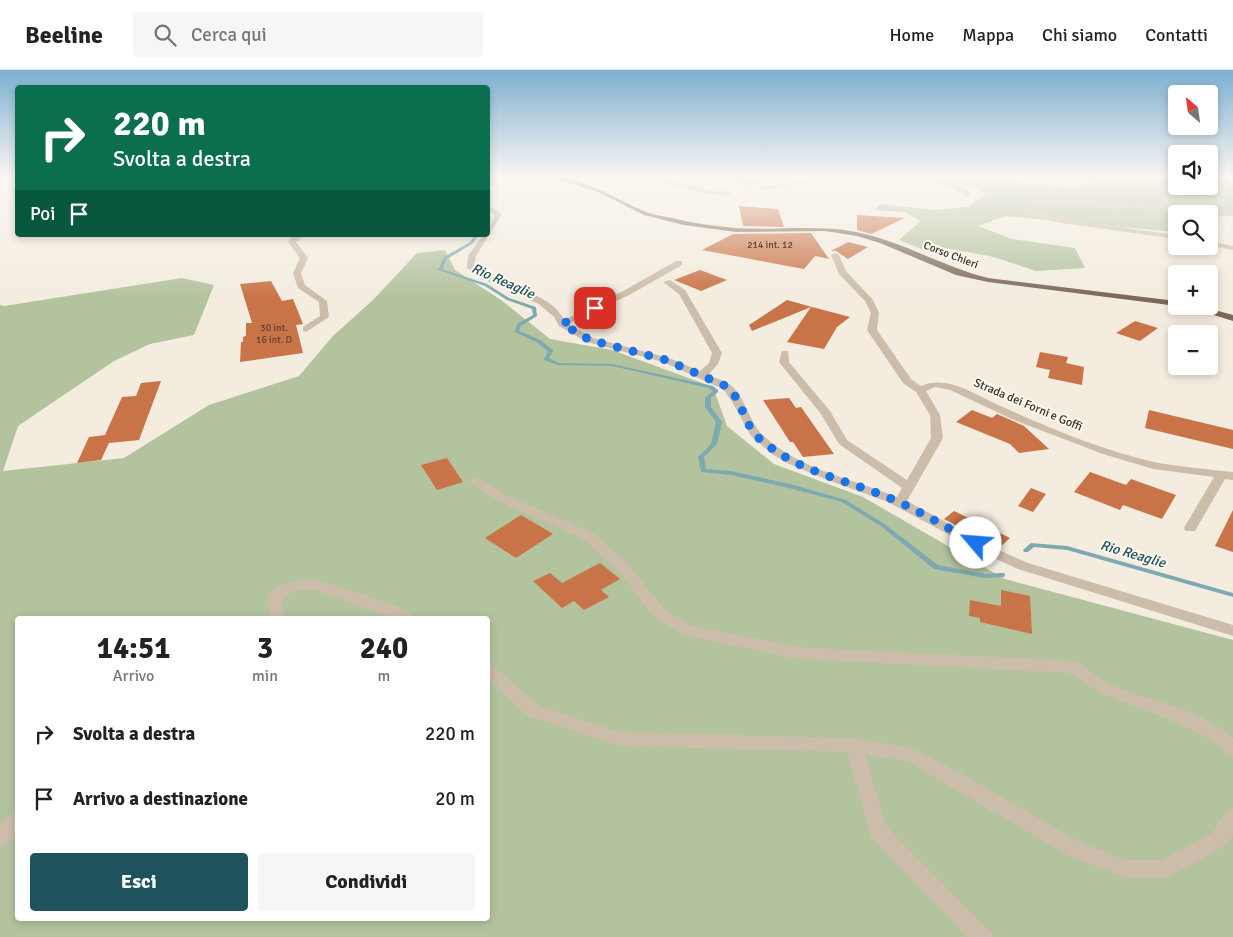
<!DOCTYPE html>
<html lang="it">
<meta charset="utf-8">
<style>
body{margin:0;font-family:Signika,sans-serif;background:#f6f6f6;color:#222;height:100vh;display:flex;flex-direction:column;font-size:19px;white-space:nowrap}
*{box-sizing:border-box;margin:0}
p{font-size:16px;color:#767676}
.icon{flex:none;width:28px;height:28px;fill:none;stroke:currentColor;stroke-width:2;stroke-linecap:round;stroke-linejoin:round}
.map{position:relative;flex:1;overflow:hidden}
.side{position:absolute;left:15px;top:546px;width:475px;height:305px;display:flex;flex-direction:column;background:#fff;border-radius:5px;box-shadow:0 2px 8px #0003}
.side>*{flex:none}
.banner{position:absolute;left:15px;top:15px;width:475px;height:152px;border-radius:5px;box-shadow:0 2px 8px #0003;background:#0b6e4f;color:#fff;overflow:hidden}
.needle{width:32px;rotate:331deg}
.fabs{position:absolute;left:1168px;top:15px;display:grid;gap:10px}
.fabs a{display:grid;place-items:center;width:50px;height:50px;border-radius:5px;background:#fff;box-shadow:0 2px 8px #0003;font-size:25px}
.pin{position:absolute;display:grid;place-items:center;width:42px;height:42px;color:#fff;margin:-21px;border-radius:10px;box-shadow:0 2px 8px #0006}
.me{position:absolute;width:55px;margin:-28px;rotate:297deg;stroke-linejoin:round;filter:drop-shadow(0 0 4px #0008)}
.turn{display:flex;align-items:center;gap:18px;height:105px;padding:0 15px;font-size:22px}
.turn .icon{width:65px;height:65px;stroke-width:2.5}
.turn b{display:block;font-size:35px;line-height:42px}
.then{display:flex;align-items:center;height:48px;padding:0 15px;background:#0003;gap:10px;font-size:19px}
.eta{display:flex;justify-content:space-evenly;align-items:center;height:85px;text-align:center}
.eta b{font-size:30px;font-weight:700;line-height:35px}
.button{display:flex;gap:10px;margin-top:auto;padding:10px 15px}
.button a{flex:1;height:58px;border-radius:5px;background:#1e525d;color:#fff;font-size:20px;font-weight:700;line-height:58px;text-align:center}
.button a+a{background:#f6f6f6;color:#222}
ul{padding:0;list-style:none}
li{display:flex;align-items:center;gap:15px;height:65px;padding:0 15px}
li div{flex:1}
li b{display:block;font-size:19px}
li em{font-style:normal}
header{display:flex;align-items:center;gap:30px;box-sizing:border-box;height:70px;padding:0 25px;background:#fff;border-bottom:1px solid #e0e0e0}
header strong{font-size:24px}
nav{display:flex;gap:28px;margin-inline-start:auto;font-size:18px}
.search{width:350px;height:45px;background:#f6f6f6;display:flex;align-items:center;gap:12px;box-sizing:border-box;padding:0 18px;border-radius:5px;color:#767676;font-size:19px}
.map>svg:first-child{display:block}
.green{fill:#b3c39e;fill-rule:evenodd}
.lines{fill:none;stroke-linecap:round;stroke-linejoin:round}
.stream{fill:#7daab1;fill-rule:evenodd}
.building{fill:#c87448}
.minor{fill:#ccbdaa;fill-rule:evenodd}
.major{fill:#7c695b;fill-rule:evenodd}
.route{stroke:#1a73e8;stroke-width:9;stroke-dasharray:0 16.2}
.labels{text-anchor:middle;dominant-baseline:central;stroke-width:4.5;stroke-linejoin:round;paint-order:stroke}
.number-label{font-size:10px;fill:#5e4132}
.far-street-label{font-size:11px;fill:#3a302a;stroke:#fbf5ec}
.street-label{font-size:12px;fill:#3a302a;stroke:#fbf5ec}
.water-label{font-size:14px;font-style:italic;fill:#1e525d;stroke:#fbf5ec}
</style>
<header>
<strong>Beeline</strong>
<div class="search"><svg class="icon" aria-label="search" viewBox="0 0 24 24"><circle cx="10" cy="10" r="6"/><path d="M15 15l6 6"/></svg>Cerca qui</div>
<nav><a>Home</a><a>Mappa</a><a>Chi siamo</a><a>Contatti</a></nav>
</header>
<div class="map">
<svg width="1233" height="867" viewBox="0 0 1233 867">
<rect width="100%" height="100%" fill="#f3ecdf"/>
<g class="green">
<polygon points="726,106 780,106 747,116"/>
<polygon points="914,106 1016,106 1017,112 1073,117 1094,113 1087,106 1176,106 1176,116 1209,116 1209,106 1233,106 1233,146 1210,146 1216,165 1209,165 1209,144 1176,144 1176,162 1005,146 978,156 1012,169 1075,178 1085,198 1036,201 994,187 940,177 936,185 899,170 921,151 905,142 875,140 880,134 933,140 968,137 987,124 969,116"/>
<path d="M445,180L455,200L501,230L550,269L612,280L713,317L727,356L774,394L863,427L1005,509L1233,570V867H0V235L4,236L182,208L214,215L194,265L150,274L114,291L18,356L3,401L124,388L209,335L299,306L332,267L374,229L417,183ZM18,549H488V849H18Z"/>
</g>
<g class="lines">
<g class="stream">
<polygon points="475,165 479,165 472,174 447,189 442,199 487,214 509,228 536,237 537,246 521,256 519,261 540,270 553,280 553,281 549,288 559,293 612,294 713,316 718,320 718,322 711,328 711,337 722,352 717,374 704,387 706,399 731,401 794,415 846,430 886,455 938,495 985,504 1002,503 1004,503 1005,505 1004,507 985,508 934,499 882,457 842,432 793,419 731,405 701,402 698,387 711,374 716,352 705,337 705,328 713,321 709,318 612,296 558,295 544,290 544,289 548,281 536,272 515,262 517,254 533,245 532,239 507,230 485,216 438,200 444,187 470,172"/>
<polygon points="1031,473 1067,476 1233,523 1233,527 1067,480 1034,477 1028,482 1024,482 1023,480"/>
</g>
</g>
<g class="building">
<polygon points="739,136 778,139 784,157 743,156"/>
<polygon points="857,145 905,148 871,164 857,160"/>
<polygon points="811,163 829,189 815,186 804,199 702,180 733,164"/>
<polygon points="848,172 868,177 848,189 836,181 831,181"/>
<polygon points="700,200 727,210 701,221 674,210"/>
<polygon points="271,211 282,231 293,229 303,254 296,255 303,283 240,292 241,272 243,272 243,267 246,266 246,253 252,253 240,214"/>
<polygon points="787,230 812,237 850,247 837,257 824,279 787,272 811,237 752,261 749,255"/>
<polygon points="1135,251 1158,258 1140,271 1116,263"/>
<polygon points="1040,282 1068,287 1066,293 1084,297 1082,315 1048,308 1050,300 1036,297"/>
<polygon points="161,311 139,370 109,373 101,390 77,393 89,367 105,365 122,327 136,326 141,313"/>
<polygon points="789,328 796,338 801,337 834,384 803,387 793,372 790,372 763,330"/>
<polygon points="972,340 992,348 997,344 1024,356 1049,379 1019,383 1010,374 956,352"/>
<polygon points="1149,340 1233,360 1233,379 1145,358"/>
<polygon points="447,388 463,412 437,420 421,395"/>
<polygon points="1090,402 1126,415 1131,409 1176,425 1162,449 1123,435 1120,440 1074,422"/>
<polygon points="1031,418 1046,424 1033,442 1018,436"/>
<polygon points="1233,440 1233,482 1215,476"/>
<polygon points="954,441 1010,468 999,478 995,476 944,449"/>
<polygon points="521,445 553,464 516,488 485,468"/>
<polygon points="600,493 620,509 601,520 609,527 584,540 574,531 562,538 533,511 550,503 562,513"/>
<polygon points="1001,520 1030,526 1032,564 980,552 980,548 969,546 970,530 1001,536"/>
</g>
<g class="lines">
<g class="minor">
<polygon points="578,106 584,106 581,113 578,115 575,113"/>
<path d="M641,106H655L718,122H723L722,121L725,119L732,125C725,129 650,111 641,106Z"/>
<polygon points="849,106 886,106 883,108 819,111 762,120 759,118 819,107"/>
<path d="M901,106C922,105 956,108 971,124L967,127H963L964,124L946,115Z"/>
<polygon points="1041,132 1179,136 1233,142 1233,146 1179,140 1041,136 1029,140 1056,148 1176,165 1176,169 1055,152 1023,142 1023,138 1030,134"/>
<path d="M488,135L502,144L476,186L474,195C481,199 487,204 494,208C516,220 552,225 564,250L625,220L676,191H682V195L631,224L568,254L593,268L669,288L700,301L709,293L712,283L679,224L663,212L670,210L685,220L722,283L718,294L708,305C715,308 726,311 732,316C747,330 749,354 765,367C801,400 853,409 897,427L902,418L839,374L821,344L779,292L782,281H788L789,292L830,341L847,370L907,410L931,368L930,345L916,322L903,313L867,260L871,243L865,231L839,204L831,185L835,183L839,185L846,201L873,230L879,243L877,260L911,309L921,316C946,305 973,323 996,334C1045,356 1101,380 1154,392C1179,397 1207,399 1233,402V410L1225,409L1195,461H1185L1184,458L1214,407L1153,399L1103,384L1014,350L950,320L935,317L926,321L940,345L943,368L907,431L994,478L1028,493L1233,555V566L1018,499L985,484L888,432L820,407L787,393L772,384L751,366L731,330L723,319L663,292L587,272L559,256L554,247L539,234L489,212L467,198L468,186L483,165H488C488,156 493,153 495,145L488,140Z"/>
<polygon points="293,165 305,165 296,172 308,188 301,203 305,215 327,231 329,247 306,262 303,261 303,257 320,246 319,232 298,218 293,203 300,188 288,172"/>
<polygon points="1209,171 1233,176 1233,180 1209,175"/>
<path d="M475,406L504,424L593,463L628,494L665,540L692,556L798,577L1074,591L1080,593C1090,600 1100,610 1112,615C1151,632 1201,638 1233,668V686L1227,684L1216,674L1202,665L1168,649L1099,623L1071,603L798,589L683,565L655,548L618,500L583,469L496,430L471,413L469,410Z"/>
<path d="M313,509C330,514 411,537 417,549H397L312,519L295,520L282,529L285,549H271C270,543 266,530 269,525C277,512 300,510 313,509Z"/>
<polygon points="488,595 494,597 540,636 619,662 854,668 911,678 953,699 1082,773 1126,790 1162,790 1212,763 1226,740 1233,738 1233,765 1226,775 1171,806 1164,808 1126,808 1069,786 908,692 865,684 886,756 989,860 993,867 967,867 871,767 847,682 619,676 528,646 488,610"/>
<polygon points="18,741 18,763 7,774 0,777 0,755 11,743"/>
</g>
<g class="major">
<path d="M540,106C579,104 612,127 646,142C654,145 664,146 672,148C692,153 714,156 735,158C776,161 816,154 856,162C902,171 943,197 988,208L1176,231L1177,236L988,212L956,205L880,173L857,166L825,161L736,162L684,155L644,145L598,122L576,115Z"/>
<polygon points="1185,236 1200,236 1233,245 1233,251"/>
</g>
</g>
<linearGradient id="sky" x2="0" y2="1"><stop stop-color="#7db0d2"/><stop offset="0.47" stop-color="#faf6f1"/><stop offset="1" stop-color="#faf6f1" stop-opacity="0"/></linearGradient>
<rect width="1233" height="227" fill="url(#sky)"/>
<g class="lines">
<path class="route" d="M595,238L562,254L590,270L666,290L728,317C743,332 744,356 761,370C798,401 839,408 882,425C914,437 945,457 976,473"/>
</g>
<g class="labels">
<g class="number-label">
<text x="770" y="175">214 int. 12</text>
<text x="274" y="258">30 int.<tspan x="274" dy="12">16 int. D</tspan></text>
</g>
<g class="far-street-label">
<text transform="translate(951 185) rotate(21)">Corso Chieri</text>
</g>
<g class="street-label">
<text transform="translate(1028 335) rotate(23)">Strada dei Forni e Goffi</text>
</g>
<g class="water-label">
<text transform="translate(503 211) rotate(24)">Rio Reaglie</text>
<text transform="translate(1133 484) rotate(16)">Rio Reaglie</text>
</g>
</g>
</svg>
<div class="fabs">
<a><svg class="needle" viewBox="-14 -14 28 28"><path d="M0-13l5 13h-10z" fill="#e53935"/><path d="M0 13l5-13h-10z" fill="#767676"/></svg></a>
<a><svg class="icon" aria-label="sound" viewBox="0 0 24 24"><path d="M4 9h4l5-4v14l-5-4H4zM17 9q2 3 0 6"/></svg></a>
<a><svg class="icon" aria-label="search" viewBox="0 0 24 24"><circle cx="10" cy="10" r="6"/><path d="M15 15l6 6"/></svg></a>
<a>+</a>
<a>−</a>
</div>
<div class="pin" style="left:595px;top:238px;background:#d93025"><svg class="icon" aria-label="arrive" viewBox="0 0 24 24"><path d="M6 21V4h12l-3 4 3 4H6"/></svg></div>
<svg class="me" style="left:976px;top:473px" viewBox="-20 -20 40 40"><circle r="19" fill="#fff"/><path d="M0-13L10 11 0 6-10 11z" fill="#1a73e8"/></svg>
<div class="banner">
<div class="turn"><svg class="icon" aria-label="right" viewBox="0 0 24 24"><path d="M7 20v-9h11M14 6l5 5-5 5"/></svg><div><b>220 m</b>Svolta a destra</div></div>
<div class="then">Poi<svg class="icon" aria-label="arrive" viewBox="0 0 24 24"><path d="M6 21V4h12l-3 4 3 4H6"/></svg></div>
</div>
<section class="side">
<div class="eta">
<div><b>14:51</b><p>Arrivo</p></div>
<div><b>3</b><p>min</p></div>
<div><b>240</b><p>m</p></div>
</div>
<ul>
<li><svg class="icon" aria-label="right" viewBox="0 0 24 24"><path d="M7 20v-9h11M14 6l5 5-5 5"/></svg><div><b>Svolta a destra</b></div><em>220 m</em></li>
<li><svg class="icon" aria-label="arrive" viewBox="0 0 24 24"><path d="M6 21V4h12l-3 4 3 4H6"/></svg><div><b>Arrivo a destinazione</b></div><em>20 m</em></li>
</ul>
<div class="button"><a>Esci</a><a>Condividi</a></div>
</section>
</div>
